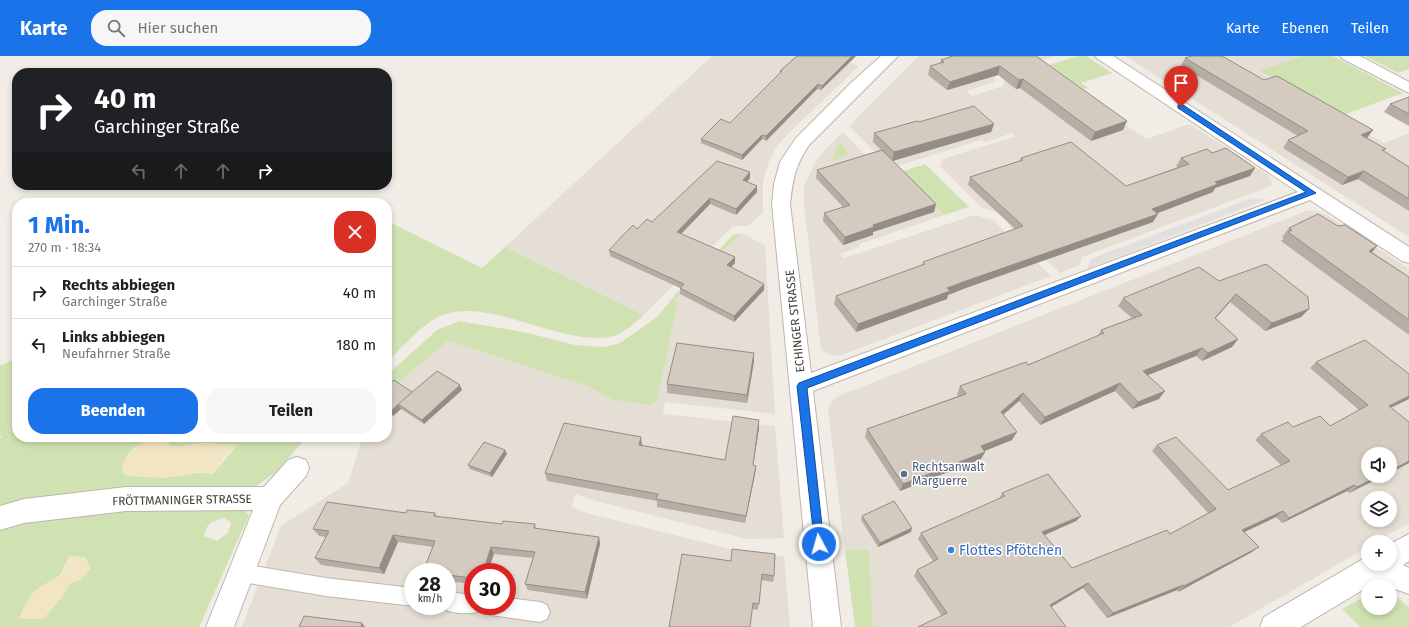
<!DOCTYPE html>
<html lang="de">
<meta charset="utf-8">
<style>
body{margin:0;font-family:"Fira Sans",sans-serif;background:#f6f6f6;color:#202124;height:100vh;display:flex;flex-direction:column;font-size:15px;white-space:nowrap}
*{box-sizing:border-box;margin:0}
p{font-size:13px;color:#757577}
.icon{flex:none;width:22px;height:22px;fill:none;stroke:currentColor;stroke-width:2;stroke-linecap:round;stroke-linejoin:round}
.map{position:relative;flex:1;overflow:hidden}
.panel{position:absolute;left:12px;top:142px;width:380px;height:244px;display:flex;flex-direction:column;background:#fff;border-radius:16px;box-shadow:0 2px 6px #0003}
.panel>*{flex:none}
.hud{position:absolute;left:12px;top:12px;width:380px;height:122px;border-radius:16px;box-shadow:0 2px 6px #0003;background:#202124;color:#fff;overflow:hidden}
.tools{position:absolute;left:1361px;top:391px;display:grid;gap:8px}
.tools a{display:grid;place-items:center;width:36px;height:36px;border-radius:50%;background:#fff;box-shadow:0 2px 6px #0003;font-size:20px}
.speed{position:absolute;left:404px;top:507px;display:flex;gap:8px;font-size:20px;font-weight:700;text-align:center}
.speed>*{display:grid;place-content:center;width:52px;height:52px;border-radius:50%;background:#fff;box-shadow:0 2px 6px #0003;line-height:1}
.speed small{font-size:10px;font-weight:400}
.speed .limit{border:6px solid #d22;background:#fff;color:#111}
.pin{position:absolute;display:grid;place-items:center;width:34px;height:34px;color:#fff;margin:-41px -17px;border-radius:50% 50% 50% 0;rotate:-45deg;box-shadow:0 0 4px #0007}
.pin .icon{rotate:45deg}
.me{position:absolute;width:44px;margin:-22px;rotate:354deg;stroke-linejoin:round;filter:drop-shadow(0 0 3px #0008)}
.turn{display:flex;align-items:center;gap:14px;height:84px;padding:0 16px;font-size:18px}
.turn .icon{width:52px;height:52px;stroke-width:2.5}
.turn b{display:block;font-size:28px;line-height:34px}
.lanes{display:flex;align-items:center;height:38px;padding:0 16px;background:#0003;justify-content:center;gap:20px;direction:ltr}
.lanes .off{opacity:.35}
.round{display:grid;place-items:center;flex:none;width:42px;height:42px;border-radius:16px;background:#f6f6f6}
.summary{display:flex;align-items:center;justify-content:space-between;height:68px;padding:0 16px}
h1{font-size:24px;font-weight:700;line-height:30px;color:#1a73e8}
.primary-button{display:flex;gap:8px;margin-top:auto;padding:8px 16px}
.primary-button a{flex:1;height:46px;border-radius:16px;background:#1a73e8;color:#fff;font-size:16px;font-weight:700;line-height:46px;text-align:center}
.primary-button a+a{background:#f6f6f6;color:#202124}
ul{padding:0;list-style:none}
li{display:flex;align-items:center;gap:12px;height:52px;padding:0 16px;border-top:1px solid #e0e0e0}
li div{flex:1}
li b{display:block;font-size:15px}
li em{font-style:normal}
header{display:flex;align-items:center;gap:24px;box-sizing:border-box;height:56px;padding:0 20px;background:#1a73e8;color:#fff}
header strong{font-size:19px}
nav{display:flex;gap:22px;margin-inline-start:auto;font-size:14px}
.search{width:280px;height:36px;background:#f6f6f6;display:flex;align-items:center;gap:10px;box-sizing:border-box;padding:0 14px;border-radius:16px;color:#757577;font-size:15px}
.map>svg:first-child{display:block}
.residential{fill:#e4ded4;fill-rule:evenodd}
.green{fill:#d0e2b2;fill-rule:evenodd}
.sand{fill:#f2e5c4}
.parking{fill:#e2e0dd}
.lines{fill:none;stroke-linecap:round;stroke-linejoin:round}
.service-casing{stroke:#beb6ac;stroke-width:2}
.minor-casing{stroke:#beb6ac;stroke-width:2}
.service{fill:#fff;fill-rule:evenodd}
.minor{fill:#fff;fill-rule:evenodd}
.wall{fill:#b6aea4}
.shaded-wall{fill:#948d86}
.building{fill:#d4cabf;stroke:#948d86}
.route{fill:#1a73e8;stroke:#114b97}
.service-dot{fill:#5c6f8a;stroke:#fff;stroke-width:1.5}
.shop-dot{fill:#3f7fe0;stroke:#fff;stroke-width:1.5}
.labels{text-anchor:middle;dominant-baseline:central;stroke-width:3;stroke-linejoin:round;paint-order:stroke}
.street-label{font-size:12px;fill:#433d36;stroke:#fff}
.service-label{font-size:12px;fill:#4e5e75;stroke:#fff;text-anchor:start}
.near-shop-label{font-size:14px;fill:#366cbe;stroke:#fff;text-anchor:start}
</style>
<header>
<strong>Karte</strong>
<div class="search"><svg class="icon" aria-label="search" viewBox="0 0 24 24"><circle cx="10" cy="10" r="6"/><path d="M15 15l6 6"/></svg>Hier suchen</div>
<nav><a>Karte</a><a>Ebenen</a><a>Teilen</a></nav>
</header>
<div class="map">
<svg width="1409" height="571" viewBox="0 0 1409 571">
<rect width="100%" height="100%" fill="#f1ede6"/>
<g class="residential">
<polygon points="712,0 831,0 859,10 788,78 776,91 769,105 763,125 763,156 748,170 733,170 644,259 505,191"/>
<polygon points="919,0 1056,0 996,18 994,26 966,35 972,40 1003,30 1005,22 1043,11 1146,83 1190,68 1269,120 1272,126 1271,130 1082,201 1080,209 1060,217 1010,170 1003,155 995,156 981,151 940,110 943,103 1016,80 1012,77 986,86 981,84 891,112 849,70"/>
<polygon points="1125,0 1303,0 1259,16 1384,87 1409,77 1409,181"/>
<polygon points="843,76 886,121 901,116 944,159 860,188 859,191 840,198 844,202 975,159 993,164 1051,220 839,300 827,298 821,294 804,148 804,130 818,101"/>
<path d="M1306,155H1315L1327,159L1409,213V467L1376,486H1368V491L1229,571H873L869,494H845L828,354L831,346L836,341ZM1368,398H1390V420H1368ZM1368,442H1390V464H1368Z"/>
<path d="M741,177L765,189L775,358L665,346L663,358L775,370L784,482L747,483L600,446L575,438L572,451L590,458L750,498L784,500L790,571H242L281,470L348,427L363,381H387V336L448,285L587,330L613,344L649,349L654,347L657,345L678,246L674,244ZM413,516H447V550H413ZM473,516H507V550H473Z"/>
</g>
<g class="green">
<polygon points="1078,0 1086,0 1112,17 1081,27 1088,32 1084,33 1049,9"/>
<polygon points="1303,0 1333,0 1403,37 1338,61 1259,15"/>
<polygon points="1365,0 1409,0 1409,13 1398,17"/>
<polygon points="840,85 849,99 831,105"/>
<polygon points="925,108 969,151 944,159 901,116"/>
<path d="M387,165L482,212L505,191L644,259C636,266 624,277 614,280C564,292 491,241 443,259C423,266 403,291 387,306Z"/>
<polygon points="741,177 674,244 678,246 657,345 649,349 613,344 587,330 448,285 387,336 387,319 437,274 460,265 528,277 575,289 604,291 620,287 658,260 675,239 733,179"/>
<path d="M17,302V381H152L132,393L161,422C178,419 196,415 213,418L237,389L201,387L177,391L171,390L164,381H307L277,415L247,437L0,456V383L2,380H0V310Z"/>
<path d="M119,450H237L249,459L199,571H0V468ZM225,462L231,467L228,477L217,485L204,480C206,467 213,465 225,462ZM70,500L91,512L80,524L70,527L63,540L43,563H20L23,552L44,530L59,521Z"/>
<polygon points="845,494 869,494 873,571 855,571"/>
<polygon points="1390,536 1409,551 1409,571 1360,571 1342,553 1368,539 1368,552 1390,552"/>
</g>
<g class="sand">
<path d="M152,381H164L171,390L176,391L201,387L238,389L228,397L213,418L197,416L189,419L161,422L127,420L122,416C122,396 138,391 152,381Z"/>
<path d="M70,500L85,501L91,512L80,524L70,527L63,540L43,563H19C23,554 26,544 33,537C49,521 62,527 70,500Z"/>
</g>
<polygon class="parking" points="1252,142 1265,144 1087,213 1090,203"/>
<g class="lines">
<g class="service-casing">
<g id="service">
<polygon points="242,508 326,522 413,532 414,550 326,540 242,526 235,523 233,517 235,511"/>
<path d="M447,536L473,539V550H507V542L540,546L547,549L550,556L547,563L540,566L491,559L484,557L482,550L480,555C470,559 447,558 440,550H447Z"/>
</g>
</g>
<g class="minor-casing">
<g id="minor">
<path d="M881,0H898L809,89C795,110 793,123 790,148L811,317L1298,136L1098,3L1095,0H1113L1409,191V207L1402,205L1310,144L813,335L841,571H813L772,148L774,128L780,106L796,82L852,26Z"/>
<polygon points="1340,0 1360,0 1409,26 1409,37 1343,3"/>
<polygon points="297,401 306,404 309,412 306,420 280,449 234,571 206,571 253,454 126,455 24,467 0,474 0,450 24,443 126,431 264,431 288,404"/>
<polygon points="1409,478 1409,505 1403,509 1409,512 1409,538 1376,526 1301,571 1260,571 1264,561 1368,500 1368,508 1390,508 1390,488"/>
</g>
</g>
<use href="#service" class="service"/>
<use href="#minor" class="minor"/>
</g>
<g class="wall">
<polygon points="797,0 856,0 821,34 817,33 766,85 762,83 742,104 701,87 701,83 730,67 780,17 780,15"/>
<polygon points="949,0 1036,0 1123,74 1091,85 1020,32 1016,33 998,19 947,34 928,19 930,10 940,8 941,4 949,2"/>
<polygon points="1185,2 1264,24 1367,82 1384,95 1409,111 1409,155 1358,123 1342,129 1283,92 1288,84 1298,80 1181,10"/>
<polygon points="1409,41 1409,70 1384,56 1390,48"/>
<polygon points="919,66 994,68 991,76 893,105 936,148 934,156 873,176 873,179 843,189 823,165 824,157 843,151 816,122 817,114 881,94 873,86 874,77"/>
<polygon points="1212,97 1250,120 1215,132 1213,136 1158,157 1153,166 963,233 948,239 947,243 856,276 834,248 836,240 922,210 923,206 1015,173 968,129 970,121 1019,105 1021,102 1126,130 1178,111 1176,110 1181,102"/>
<polygon points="750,122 747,126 757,130 757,136 736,159 710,148 681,178 735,201 735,207 731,211 764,234 734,266 680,238 680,232 610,200 609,194 652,166"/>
<polygon points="1289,172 1372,196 1409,221 1409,279 1281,185 1284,182 1282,181"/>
<polygon points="1219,225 1309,253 1301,261 1265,275 1230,246 1215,262 1238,283 1232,291 1202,305 1196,300 1148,319 1159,343 1132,353 1115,335 1040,369 1019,345 1003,359 1012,384 984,395 981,403 900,435 865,381 867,373 958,340 957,338 960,330 1028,309 1098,280 1101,274 1132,262 1118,250 1123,242"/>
<polygon points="754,297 754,305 747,347 667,337 667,328"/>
<polygon points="1316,306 1409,318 1409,343 1391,351 1383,420 1349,437 1347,435 1282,467 1276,461 1244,476 1252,496 1178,536 1177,534 1107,562 1083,532 942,560 914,520 917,514 933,505 918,483 921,477 999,443 1002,437 1081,460 1076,465 1044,479 1072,512 1170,478 1208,457 1152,395 1157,389 1228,434 1281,409 1255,384 1261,378 1293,371 1330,370 1359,354 1310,312"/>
<polygon points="387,330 412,336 462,334 424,368 401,353 393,360 387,356"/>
<polygon points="759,372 753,409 756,410 755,418 745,467 657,451 657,445 547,425 545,417 642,390 725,404"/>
<polygon points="505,394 507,398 492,421 470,413 468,409"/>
<polygon points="406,457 435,457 437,461 502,468 535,468 536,473 599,481 600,488 587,543 528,534 525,528 533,502 494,498 473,516 473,528 447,525 447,516 433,491 398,486 384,518 321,509 315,502 326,481 319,480 313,473"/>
<polygon points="862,460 911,476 878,491 861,464"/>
<polygon points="682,498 774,520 773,526 761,524 758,554 752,553"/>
</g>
<g class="shaded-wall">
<polygon points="852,0 856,0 821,34 822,30"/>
<polygon points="1000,10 998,19 947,34 950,26"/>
<polygon points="1023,23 1020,32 1016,33 1019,24"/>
<polygon points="818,28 817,33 766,85 766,80"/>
<polygon points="1127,65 1123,74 1091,85 1095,76"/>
<polygon points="994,68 991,76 892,105 894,96"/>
<polygon points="1373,74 1367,82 1361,79"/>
<polygon points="762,79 762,83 742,104 742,99"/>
<polygon points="1255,112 1250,120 1215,132 1213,136 1150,160 1158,158 1153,166 963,233 948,239 947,243 856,276 858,268 947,232 1152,153 1215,126"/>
<polygon points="1364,115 1358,123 1342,129 1348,121"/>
<polygon points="750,116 750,122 743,130 743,124"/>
<polygon points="757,130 757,136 736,159 736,153"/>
<polygon points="710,142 710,148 677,182 677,176"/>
<polygon points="936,148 934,156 873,176 873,179 843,189 845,181 873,169"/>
<polygon points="1377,190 1370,199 1369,195"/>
<polygon points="735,201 735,207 727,215 727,209"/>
<polygon points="764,228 764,234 734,266 734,260"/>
<polygon points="1236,238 1230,246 1209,270 1215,262"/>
<polygon points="1309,253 1301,261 1265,275 1272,267"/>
<polygon points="1238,283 1232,291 1202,305 1208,297"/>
<polygon points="1202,292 1196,300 1138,323 1143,315"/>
<polygon points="754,297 754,305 747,347 747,339"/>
<polygon points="1120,327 1115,335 1040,369 1045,361"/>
<polygon points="460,329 462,334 424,368 422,364"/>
<polygon points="1165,335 1159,343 1132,353 1138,346"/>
<polygon points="412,336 398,348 401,353 393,360 391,355"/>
<polygon points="1023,337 1019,345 997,364 1001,356"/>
<polygon points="1409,340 1409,343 1382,356 1389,350"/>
<polygon points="759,364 759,372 752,417 753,409"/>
<polygon points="1017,376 1012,384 977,398 981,390"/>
<polygon points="641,381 642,389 640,397 639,389"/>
<polygon points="505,394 507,398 492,421 490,417"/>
<polygon points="985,396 981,403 900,435 903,428"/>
<polygon points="1409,405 1409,407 1390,417 1390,415"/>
<polygon points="756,410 755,418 745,467 746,460"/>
<polygon points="1379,420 1383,420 1349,437 1357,431"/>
<polygon points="1354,429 1347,435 1282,467 1289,462"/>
<polygon points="1283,455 1276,461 1236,480 1242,474"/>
<polygon points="1081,460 1076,465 1038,482 1042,476"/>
<polygon points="912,472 911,476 878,491 880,487"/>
<polygon points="393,479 398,486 384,518 379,512"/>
<polygon points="599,481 600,488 587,543 585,536"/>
<polygon points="491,491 494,498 488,516 483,516"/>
<polygon points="1259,491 1252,496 1178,536 1184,530"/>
<polygon points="1088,527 1083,532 1046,554 1050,549"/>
<polygon points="1183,529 1177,534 1107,562 1113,557"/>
<polygon points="362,567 365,571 361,571"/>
</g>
<g class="building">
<polygon points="797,0 852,0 822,30 818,28 766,80 762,79 742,99 701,83 721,63 730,67 782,15 780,15"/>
<polygon points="953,0 1036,0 1127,65 1095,76 1023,23 1019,24 1000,10 950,26 930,10 944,6 941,4"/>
<polygon points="1192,0 1222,0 1264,24 1277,20 1373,74 1361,79 1386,93 1382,94 1409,111 1409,143 1364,115 1348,121 1288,84 1308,75 1185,2"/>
<polygon points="1409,41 1409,58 1390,48"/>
<polygon points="974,50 994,68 894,96 874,77 917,65 919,66"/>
<polygon points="1071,86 1126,130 1189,108 1181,102 1207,93 1212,97 1226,92 1255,112 1215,126 1218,128 1152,153 1158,158 966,225 947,232 950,235 858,268 836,240 925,208 923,206 1023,170 970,121 1023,104 1021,102"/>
<polygon points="882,94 936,148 873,169 874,171 845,181 824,157 850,149 817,114"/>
<polygon points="717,105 750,116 743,124 757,130 736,153 710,142 677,176 735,201 727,209 764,228 734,260 680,232 684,228 609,194 633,169 637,173 647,163 652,166"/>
<polygon points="1318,158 1338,170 1345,169 1377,190 1369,195 1409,221 1409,264 1288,176 1292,174 1289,172"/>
<polygon points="1266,208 1308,241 1309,253 1272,267 1236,238 1215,262 1238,283 1208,297 1202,292 1143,315 1165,335 1138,346 1120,327 1045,361 1023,337 1001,356 1017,376 981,390 985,396 903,428 867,373 966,338 960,330 1026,306 1028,309 1104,277 1101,274 1142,259 1123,242 1199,211 1219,225"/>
<polygon points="1365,284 1409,318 1409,340 1389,350 1409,366 1409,405 1390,415 1390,398 1368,398 1368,420 1379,420 1357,431 1354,429 1289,462 1283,455 1242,474 1259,491 1184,530 1183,529 1113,557 1088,527 1050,549 1066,571 918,571 947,557 917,514 938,503 921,477 1005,440 1002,437 1048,418 1081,460 1042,476 1072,512 1167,474 1170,478 1216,453 1157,389 1176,381 1228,434 1290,405 1261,378 1288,366 1293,371 1320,360 1330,370 1368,349 1316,306"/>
<polygon points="677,287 754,297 747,339 667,328"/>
<polygon points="437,315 460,329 422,364 398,348"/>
<polygon points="394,324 412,336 391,355 387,353 387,330"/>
<polygon points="733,360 759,364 753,409 756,410 746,460 656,443 658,438 545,417 564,367 641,381 639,389 725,404"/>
<polygon points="484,386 505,394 490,417 468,409"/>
<polygon points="894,445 912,472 880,487 862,460"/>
<polygon points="327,446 406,457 407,454 435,457 434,460 502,468 503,465 535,468 534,472 599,481 585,536 525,528 535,496 491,491 483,516 473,516 473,522 447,519 447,516 423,516 435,485 393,479 379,512 315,502 329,475 313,473"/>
<polygon points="732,493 775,498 774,520 762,518 759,548 753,547 750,571 669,571 682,498 731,505"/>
<polygon points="304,560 362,567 361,571 299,571"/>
</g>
<polygon class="route" points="1178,49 1183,49 1316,137 807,332 824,488 823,491 819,493 815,491 797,330 799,327 1306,136 1178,52"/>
<circle class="service-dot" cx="904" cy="418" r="4"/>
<circle class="shop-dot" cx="951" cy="494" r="4"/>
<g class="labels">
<g class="street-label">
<text transform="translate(795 265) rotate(-96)">ECHINGER STRASSE</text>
<text transform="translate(182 444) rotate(-1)">FRÖTTMANINGER STRASSE</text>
</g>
<g class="service-label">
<text x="912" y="411">Rechtsanwalt<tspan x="912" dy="14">Marguerre</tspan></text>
</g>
<g class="near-shop-label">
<text x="959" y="494">Flottes Pfötchen</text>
</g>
</g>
</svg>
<div class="tools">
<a><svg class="icon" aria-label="sound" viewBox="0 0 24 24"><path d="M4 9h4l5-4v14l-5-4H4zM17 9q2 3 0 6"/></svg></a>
<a><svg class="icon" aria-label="layers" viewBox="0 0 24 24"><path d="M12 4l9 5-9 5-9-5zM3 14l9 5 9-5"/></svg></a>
<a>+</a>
<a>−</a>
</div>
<div class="speed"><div>28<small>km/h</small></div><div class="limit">30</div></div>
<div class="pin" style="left:1181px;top:51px;background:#d93025"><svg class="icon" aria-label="arrive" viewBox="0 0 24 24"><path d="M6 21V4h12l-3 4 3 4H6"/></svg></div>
<svg class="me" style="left:819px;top:488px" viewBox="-20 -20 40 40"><circle r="17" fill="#1a73e8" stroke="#fff" stroke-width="3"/><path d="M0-11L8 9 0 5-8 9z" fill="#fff"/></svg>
<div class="hud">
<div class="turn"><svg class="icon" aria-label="right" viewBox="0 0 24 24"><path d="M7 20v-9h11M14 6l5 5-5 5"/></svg><div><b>40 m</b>Garchinger Straße</div></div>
<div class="lanes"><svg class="icon off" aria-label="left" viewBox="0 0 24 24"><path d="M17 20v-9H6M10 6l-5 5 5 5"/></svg><svg class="icon off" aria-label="ahead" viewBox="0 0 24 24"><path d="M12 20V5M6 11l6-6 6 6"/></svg><svg class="icon off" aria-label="ahead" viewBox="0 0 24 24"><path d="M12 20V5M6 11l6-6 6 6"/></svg><svg class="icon" aria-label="right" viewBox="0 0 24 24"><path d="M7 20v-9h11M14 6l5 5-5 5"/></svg></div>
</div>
<section class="panel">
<div class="summary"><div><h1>1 Min.</h1><p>270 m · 18:34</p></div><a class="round" style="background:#d93025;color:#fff"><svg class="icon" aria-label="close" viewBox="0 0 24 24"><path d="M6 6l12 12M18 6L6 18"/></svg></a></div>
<ul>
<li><svg class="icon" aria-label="right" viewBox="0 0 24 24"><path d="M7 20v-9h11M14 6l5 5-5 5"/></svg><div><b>Rechts abbiegen</b><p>Garchinger Straße</p></div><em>40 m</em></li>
<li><svg class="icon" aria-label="left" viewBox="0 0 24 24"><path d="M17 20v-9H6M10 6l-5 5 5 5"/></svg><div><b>Links abbiegen</b><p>Neufahrner Straße</p></div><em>180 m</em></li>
</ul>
<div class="primary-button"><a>Beenden</a><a>Teilen</a></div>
</section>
</div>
